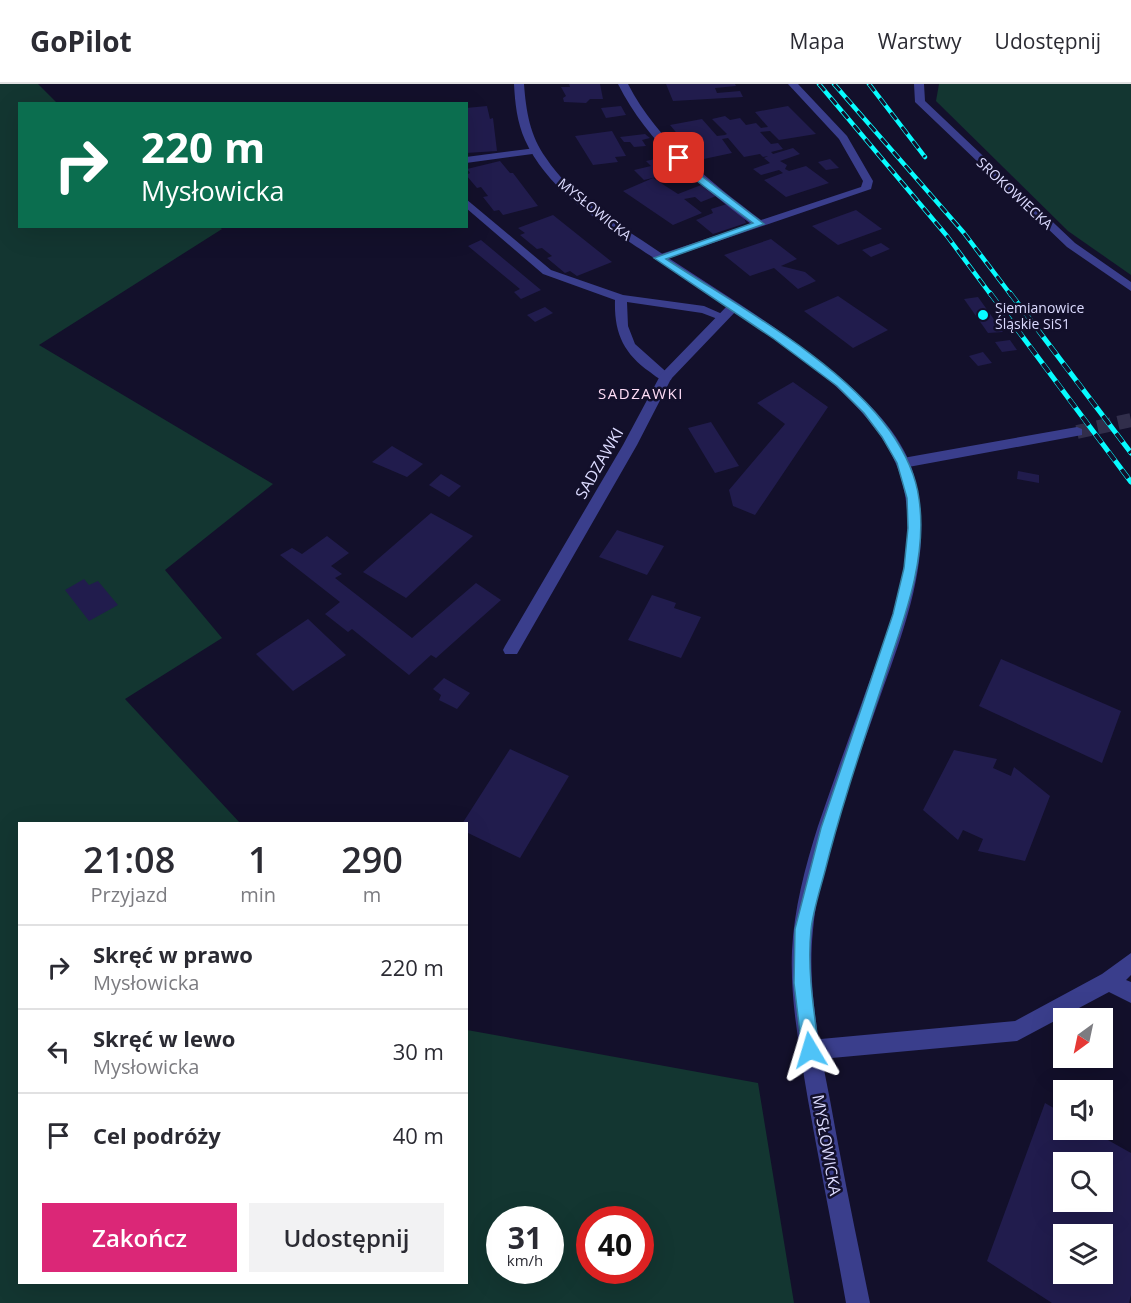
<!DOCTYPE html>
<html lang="pl">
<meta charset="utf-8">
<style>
body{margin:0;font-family:"Open Sans",sans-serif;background:#f2f2f3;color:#2b2b33;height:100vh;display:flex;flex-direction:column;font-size:22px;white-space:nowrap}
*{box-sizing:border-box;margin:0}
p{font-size:20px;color:#7c7c81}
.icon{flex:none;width:33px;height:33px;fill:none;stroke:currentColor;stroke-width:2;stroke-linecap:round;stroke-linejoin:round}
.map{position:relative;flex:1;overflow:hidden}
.sheet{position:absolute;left:18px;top:738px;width:450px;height:462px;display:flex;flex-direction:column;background:#fff;border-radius:0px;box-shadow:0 6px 24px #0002}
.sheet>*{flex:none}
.banner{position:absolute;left:18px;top:18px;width:450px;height:126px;border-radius:0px;box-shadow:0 6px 24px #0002;background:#0b6e4f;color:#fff;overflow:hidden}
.needle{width:39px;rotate:213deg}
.fabs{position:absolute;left:1053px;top:924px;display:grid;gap:12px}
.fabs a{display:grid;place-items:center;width:60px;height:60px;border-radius:0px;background:#fff;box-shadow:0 6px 24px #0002;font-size:30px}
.speed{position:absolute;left:486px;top:1122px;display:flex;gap:12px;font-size:30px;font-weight:700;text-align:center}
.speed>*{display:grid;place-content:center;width:78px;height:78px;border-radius:50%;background:#fff;box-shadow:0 6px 24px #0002;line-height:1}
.speed small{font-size:15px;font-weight:400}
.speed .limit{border:9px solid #d22;background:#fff;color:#111}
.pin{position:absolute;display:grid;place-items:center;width:51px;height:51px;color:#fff;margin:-26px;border-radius:12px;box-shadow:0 3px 9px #0006}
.me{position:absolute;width:66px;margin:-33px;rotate:353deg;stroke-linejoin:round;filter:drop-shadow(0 0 4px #0008)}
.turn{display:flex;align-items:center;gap:21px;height:126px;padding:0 24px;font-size:27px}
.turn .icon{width:78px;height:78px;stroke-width:2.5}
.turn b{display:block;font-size:42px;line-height:51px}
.eta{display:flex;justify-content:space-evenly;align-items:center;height:102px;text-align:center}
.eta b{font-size:36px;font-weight:600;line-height:42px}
.action{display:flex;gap:12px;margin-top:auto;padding:12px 24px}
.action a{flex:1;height:69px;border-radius:0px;background:#db2777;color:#fff;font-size:24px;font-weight:600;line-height:69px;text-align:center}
.action a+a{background:#f2f2f3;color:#2b2b33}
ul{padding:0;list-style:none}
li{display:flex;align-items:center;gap:18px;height:84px;padding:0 24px;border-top:2px solid #e1e1e2}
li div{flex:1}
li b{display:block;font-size:22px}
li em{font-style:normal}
header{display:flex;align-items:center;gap:36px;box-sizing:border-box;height:84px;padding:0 30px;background:#fff;border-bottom:2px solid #e1e1e2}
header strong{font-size:28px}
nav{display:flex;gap:33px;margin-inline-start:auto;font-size:21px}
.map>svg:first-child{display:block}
.green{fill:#133631;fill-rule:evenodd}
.building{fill:#211c4d;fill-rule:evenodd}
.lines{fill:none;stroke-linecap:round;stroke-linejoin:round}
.minor-tunnel{stroke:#312e4b;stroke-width:14;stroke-dasharray:14 7;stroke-linecap:butt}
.service{fill:#3a3e8c;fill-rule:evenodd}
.minor{fill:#3a3e8c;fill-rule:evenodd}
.tertiary{fill:#3a3e8c;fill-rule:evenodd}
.rail-far1-casing{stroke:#07fcff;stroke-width:4.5}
.rail-casing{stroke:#07fcff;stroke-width:5}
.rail-far1{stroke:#13102b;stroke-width:3;stroke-dasharray:9;stroke-linecap:butt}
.rail{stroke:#13102b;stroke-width:4;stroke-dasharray:11;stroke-linecap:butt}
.route{fill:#4fc3f7;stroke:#337fa1;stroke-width:1.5}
.poi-dot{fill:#07fcff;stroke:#13102b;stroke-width:2}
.labels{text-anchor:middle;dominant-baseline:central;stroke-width:5;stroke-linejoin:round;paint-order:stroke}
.far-street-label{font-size:14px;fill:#dcdbff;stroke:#13102b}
.far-poi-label{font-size:14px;fill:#dcdbff;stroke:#13102b;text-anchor:start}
.far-neighbourhood-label{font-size:15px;letter-spacing:1.5px;fill:#ffddf6;stroke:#13102b}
.street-label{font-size:16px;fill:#dcdbff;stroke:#13102b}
</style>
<header>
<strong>GoPilot</strong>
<nav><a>Mapa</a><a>Warstwy</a><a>Udostępnij</a></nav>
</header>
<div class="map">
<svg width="1131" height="1219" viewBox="0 0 1131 1219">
<rect width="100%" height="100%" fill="#13102b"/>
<g class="green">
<path d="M0,0H38L57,19L20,20V142H218L222,145L39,261L273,400L165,486L222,554L125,615L240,739L20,740V1198H466L467,946L758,999L794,1219H0ZM500,1136H550V1186H500ZM590,1136H640V1186H590Z"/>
<polygon points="939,0 1131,0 1131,191 1068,147 936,17"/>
</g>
<g class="building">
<polygon points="569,0 600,0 603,15 590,15 586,19 564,18 563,14 566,12 561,3 570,3"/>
<polygon points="666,0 735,0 736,2 715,4 717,9 740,7 743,13 673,17"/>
<polygon points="487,22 490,35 493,34 497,67 466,69 466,24"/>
<polygon points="621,22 626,31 606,34 601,24"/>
<polygon points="788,22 816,50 779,56 770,47 760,48 771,60 778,59 783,65 771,68 773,70 793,64 800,70 780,77 787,81 785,85 789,87 806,82 829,99 786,113 764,96 783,89 779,86 761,91 753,85 770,79 764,74 768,72 763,73 760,70 744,73 728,54 722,55 732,69 699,76 670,41 702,35 717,52 725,51 727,50 712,35 725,32 730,36 740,34 746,41 756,39 761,44 768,43 755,28"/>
<polygon points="612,47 626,72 615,73 618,78 593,81 575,52"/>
<polygon points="645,50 650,54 642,56 646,62 634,63 630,58 624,58 620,53"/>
<polygon points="665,73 682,87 644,96 634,86 651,82 646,77"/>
<polygon points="830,75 839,84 826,86 818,78"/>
<polygon points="500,77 510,89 513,89 538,122 503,131 499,126 494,127 483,113 488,112 481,103 477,104 466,91 470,89 467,85"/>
<polygon points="653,94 678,110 701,101 716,112 701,118 695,113 684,115 702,129 673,141 623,107"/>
<polygon points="727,120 744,134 746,139 713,150 696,136 713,129 711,125"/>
<polygon points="856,126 882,145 838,161 812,142"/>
<polygon points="553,131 612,178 577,192 570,187 565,189 547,174 552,172 542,164 537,165 520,151 525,149 518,144"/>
<polygon points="771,155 797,175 781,182 805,188 816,197 798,205 774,184 750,192 724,171"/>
<polygon points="481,156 541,206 521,215 514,208 520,205 468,162"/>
<polygon points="881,159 890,165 871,173 862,166"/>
<polygon points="838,212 888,246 853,264 804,227"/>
<polygon points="978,213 1003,248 988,249 964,215"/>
<polygon points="545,223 553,229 535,238 527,231"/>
<polygon points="1010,256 1017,266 1002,268 995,258"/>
<polygon points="983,268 992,279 978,282 969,272"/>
<polygon points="793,298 828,323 755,431 733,422 729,406 785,340 757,319"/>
<polygon points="711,338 739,382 715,389 688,344"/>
<polygon points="392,362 423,380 407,393 372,378"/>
<polygon points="1018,387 1039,391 1039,399 1017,395"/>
<polygon points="441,390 461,402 449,413 429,401"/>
<polygon points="431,429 473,452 406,514 363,488"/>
<polygon points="617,446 664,462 647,491 599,473"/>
<polygon points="327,452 349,469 331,482 342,490 335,494 412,554 476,499 501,516 436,574 431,571 409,591 352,545 348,548 325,530 340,518 280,471 292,464 302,470"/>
<polygon points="84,495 89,501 98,497 118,521 89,537 65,506"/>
<polygon points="652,511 676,519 674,524 701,533 681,574 628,556"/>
<polygon points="308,535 346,571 293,607 256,570"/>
<polygon points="1001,575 1121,627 1102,679 979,622"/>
<polygon points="444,594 470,609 457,625 439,616 441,611 433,605"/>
<polygon points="510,665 569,692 520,774 466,748 466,740 462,740"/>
<polygon points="954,666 997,675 993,684 1011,692 1014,683 1050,712 1025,777 978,767 983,755 963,746 958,756 923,726"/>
<path d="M1045,1019L1064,1030V1046H1090L1131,1069V1211L1129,1219H1052L987,1177ZM1064,1078H1102V1118H1064ZM1064,1150H1102V1190H1064Z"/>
</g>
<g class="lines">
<polyline class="minor-tunnel" points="1077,348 1131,336"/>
<g class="service">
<polygon points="536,64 541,67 540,69 466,79 466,73"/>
<path d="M466,115L551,186L623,211L704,222L729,233L723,237L702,229L627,218L628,242L635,260L672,293L671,296C662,298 656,293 650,288C623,269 614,248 615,216L543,190L466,124Z"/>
<polygon points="1131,869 1131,891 1126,896 1131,898 1131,919 1109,908 1017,957 810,976 803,973 800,966 803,959 810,956 1015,937 1102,890"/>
</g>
<g class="minor">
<path d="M618,0H628C658,58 710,97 761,136L861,103L863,97L839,55L788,0H798L847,52L873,97L871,105L663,176H655V172L751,140C699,100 648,60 618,0Z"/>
<polygon points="914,0 924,0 925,17 1075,159 1131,198 1131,207 1067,163 915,18"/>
<polygon points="733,219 739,223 737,226 671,295 637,361 517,570 505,570 503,566 505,562 623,361 661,290 729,220"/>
<polygon points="1077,343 1082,345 1082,351 903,384 896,379 903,374"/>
</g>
<path class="tertiary" d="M514,0H524C526,27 530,52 546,74C571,112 612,136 649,161C714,205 783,244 842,295C869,319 900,349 912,385C937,462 906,540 880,613C854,688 821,766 813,846C807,903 819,960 830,1016C842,1084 856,1151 870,1219H846C834,1151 820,1084 808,1016C800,967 790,917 792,867C794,825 805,783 818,742C832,702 846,661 861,621C887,548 928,457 896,380C861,294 707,210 631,159C590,131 546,102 525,56C517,38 515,19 514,0Z"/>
<g class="rail-far1-casing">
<g id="rail-far1">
<polyline points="819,0 947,152 991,211"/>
<polyline points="834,0 964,149 1011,211"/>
<polyline points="869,0 925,73"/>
</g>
</g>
<g class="rail-casing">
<g id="rail">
<polyline points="990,209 1131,398"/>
<polyline points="1010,209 1131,369"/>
</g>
</g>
<use href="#rail-far1" class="rail-far1"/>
<use href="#rail" class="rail"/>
</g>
<path class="route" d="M676,72H682L695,87L764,140L666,175C739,223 839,276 890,347C904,367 916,391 919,415C927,468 908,524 891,574C868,645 843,715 825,787C820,806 813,827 811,846C807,886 814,927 819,966L816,972L810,975L804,972L802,966L794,899L795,845L821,744L893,530L904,484L908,444L907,414L897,379L882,353L864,329L837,302L774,255L654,174L753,139L689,91Z"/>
<circle class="poi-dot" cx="983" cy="231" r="6"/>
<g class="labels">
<g class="far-street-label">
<text transform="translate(1015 109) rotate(43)">SROKOWIECKA</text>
<text transform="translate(595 125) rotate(39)">MYSŁOWICKA</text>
</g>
<g class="far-poi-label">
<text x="995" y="223">Siemianowice<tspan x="995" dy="16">Śląskie SiS1</tspan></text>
</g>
<g class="far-neighbourhood-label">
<text x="641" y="309">SADZAWKI</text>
</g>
<g class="street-label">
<text transform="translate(599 379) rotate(-60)">SADZAWKI</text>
<text transform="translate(827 1061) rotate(80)">MYSŁOWICKA</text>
</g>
</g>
</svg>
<div class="fabs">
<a><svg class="needle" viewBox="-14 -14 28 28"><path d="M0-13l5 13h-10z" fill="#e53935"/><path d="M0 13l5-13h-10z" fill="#7c7c81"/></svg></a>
<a><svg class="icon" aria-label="sound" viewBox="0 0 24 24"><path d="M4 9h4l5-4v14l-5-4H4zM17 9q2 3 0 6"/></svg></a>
<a><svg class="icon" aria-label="search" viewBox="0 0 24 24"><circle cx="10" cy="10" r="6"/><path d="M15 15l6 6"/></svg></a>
<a><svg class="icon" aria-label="layers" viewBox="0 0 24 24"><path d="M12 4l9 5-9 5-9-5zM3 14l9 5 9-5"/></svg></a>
</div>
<div class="speed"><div>31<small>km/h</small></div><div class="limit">40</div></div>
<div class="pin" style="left:679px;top:74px;background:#d93025"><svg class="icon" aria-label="arrive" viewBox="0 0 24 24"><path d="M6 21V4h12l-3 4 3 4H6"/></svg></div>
<svg class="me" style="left:810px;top:966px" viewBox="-20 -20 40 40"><path d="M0-17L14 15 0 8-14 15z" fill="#4fc3f7" stroke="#fff" stroke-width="4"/></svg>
<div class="banner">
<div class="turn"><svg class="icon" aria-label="right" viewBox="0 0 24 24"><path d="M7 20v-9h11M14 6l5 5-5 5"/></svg><div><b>220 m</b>Mysłowicka</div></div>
</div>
<section class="sheet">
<div class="eta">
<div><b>21:08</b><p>Przyjazd</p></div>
<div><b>1</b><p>min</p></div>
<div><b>290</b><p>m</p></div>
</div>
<ul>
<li><svg class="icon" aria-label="right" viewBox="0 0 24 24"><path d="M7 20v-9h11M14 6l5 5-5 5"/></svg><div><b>Skręć w prawo</b><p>Mysłowicka</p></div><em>220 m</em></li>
<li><svg class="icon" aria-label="left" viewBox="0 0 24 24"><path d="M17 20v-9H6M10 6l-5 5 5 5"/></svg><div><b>Skręć w lewo</b><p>Mysłowicka</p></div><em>30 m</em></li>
<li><svg class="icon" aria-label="arrive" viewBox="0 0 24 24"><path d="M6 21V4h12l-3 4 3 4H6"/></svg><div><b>Cel podróży</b></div><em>40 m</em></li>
</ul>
<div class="action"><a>Zakończ</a><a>Udostępnij</a></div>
</section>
</div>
